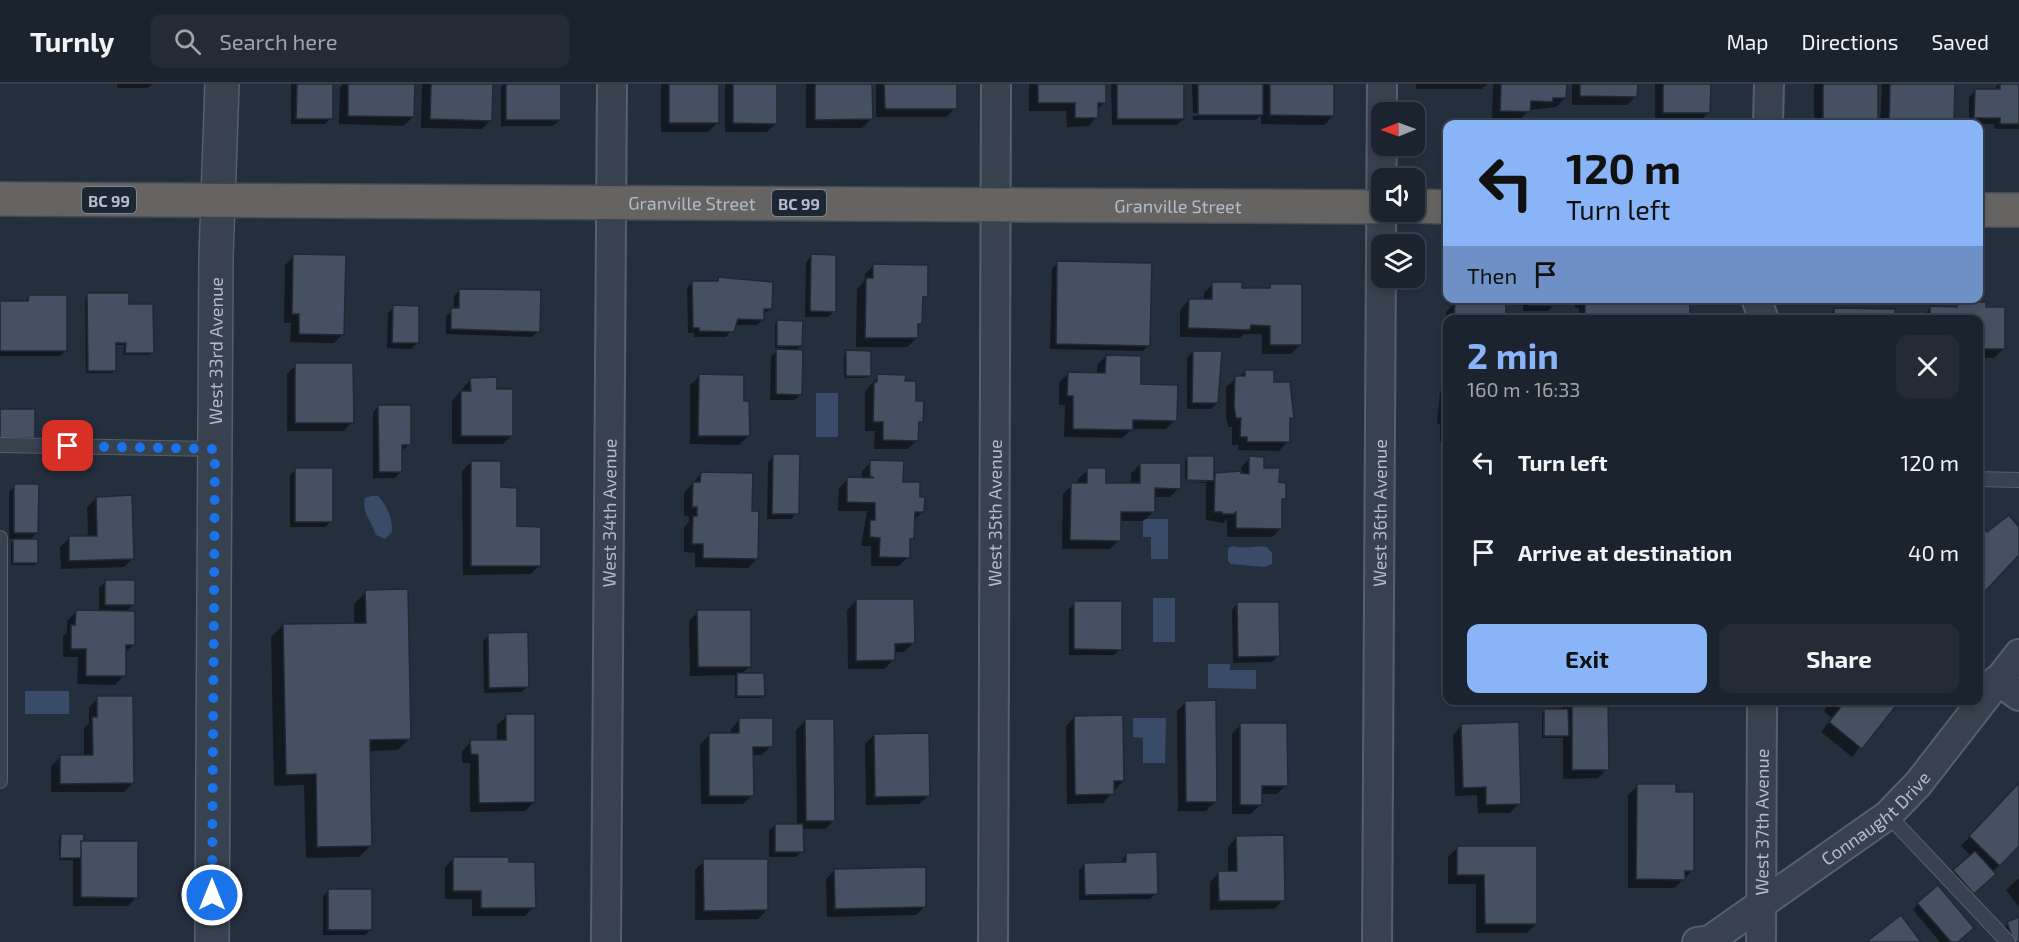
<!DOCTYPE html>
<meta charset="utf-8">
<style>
body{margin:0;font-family:"Exo 2",sans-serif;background:#242b36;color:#f1f3f6;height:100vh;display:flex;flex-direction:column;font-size:22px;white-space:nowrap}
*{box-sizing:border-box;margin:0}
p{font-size:20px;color:#a0a4aa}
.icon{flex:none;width:33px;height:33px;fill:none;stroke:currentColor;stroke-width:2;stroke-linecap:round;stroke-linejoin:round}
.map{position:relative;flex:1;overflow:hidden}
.drawer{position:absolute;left:1443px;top:231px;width:540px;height:390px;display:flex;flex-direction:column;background:#1b232e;border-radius:12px;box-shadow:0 3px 9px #0003,0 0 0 2px #39404a}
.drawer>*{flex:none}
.hud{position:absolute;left:1443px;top:36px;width:540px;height:183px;border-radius:12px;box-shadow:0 3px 9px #0003,0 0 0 2px #39404a;background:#8ab4f8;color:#111;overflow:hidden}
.needle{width:39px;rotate:269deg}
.tools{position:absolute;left:1371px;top:18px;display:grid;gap:12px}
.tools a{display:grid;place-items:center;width:54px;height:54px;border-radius:12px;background:#1b232e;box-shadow:0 3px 9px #0003,0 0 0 2px #39404a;font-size:30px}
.pin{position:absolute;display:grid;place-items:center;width:51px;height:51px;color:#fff;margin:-26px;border-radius:12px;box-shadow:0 3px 9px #0006}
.me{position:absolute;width:66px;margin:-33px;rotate:0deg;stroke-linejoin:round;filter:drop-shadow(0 0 4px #0008)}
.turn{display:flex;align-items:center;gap:21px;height:126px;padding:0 24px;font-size:27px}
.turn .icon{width:78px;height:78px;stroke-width:2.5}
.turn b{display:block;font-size:42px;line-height:51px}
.then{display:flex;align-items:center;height:57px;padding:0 24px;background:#0003;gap:12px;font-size:22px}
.round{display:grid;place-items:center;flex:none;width:63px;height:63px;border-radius:12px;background:#242b36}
.head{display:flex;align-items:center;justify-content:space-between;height:102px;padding:0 24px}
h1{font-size:36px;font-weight:700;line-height:45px;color:#8ab4f8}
.action{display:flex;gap:12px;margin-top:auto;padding:12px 24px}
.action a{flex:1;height:69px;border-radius:12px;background:#8ab4f8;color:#111;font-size:24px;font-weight:700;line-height:69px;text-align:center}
.action a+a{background:#242b36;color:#f1f3f6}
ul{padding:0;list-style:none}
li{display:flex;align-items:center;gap:18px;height:90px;padding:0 24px}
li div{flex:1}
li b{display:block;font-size:22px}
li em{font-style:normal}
header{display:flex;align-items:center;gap:36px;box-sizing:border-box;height:84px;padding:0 30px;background:#1b232e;border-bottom:2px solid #39404a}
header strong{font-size:28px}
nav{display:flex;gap:33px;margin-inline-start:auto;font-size:21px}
.search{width:420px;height:54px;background:#242b36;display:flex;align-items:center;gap:15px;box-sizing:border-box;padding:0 21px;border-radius:12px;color:#a0a4aa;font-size:22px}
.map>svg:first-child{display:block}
.water{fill:#394c67}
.shadow{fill:#0007}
.building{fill:#455162;stroke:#1f2835;stroke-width:1.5}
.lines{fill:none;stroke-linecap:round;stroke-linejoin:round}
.service-casing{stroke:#565f6c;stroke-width:16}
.minor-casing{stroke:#565f6c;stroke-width:32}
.tertiary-casing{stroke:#565f6c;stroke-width:36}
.trunk-casing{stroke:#434c59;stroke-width:36}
.service{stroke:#38414e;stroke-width:14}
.minor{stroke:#38414e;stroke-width:28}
.tertiary{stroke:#38414e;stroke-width:33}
.trunk{stroke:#656462;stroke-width:33}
.route{stroke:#1a73e8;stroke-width:10;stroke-dasharray:0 18}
.labels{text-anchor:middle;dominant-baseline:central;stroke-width:5;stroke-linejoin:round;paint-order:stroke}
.shield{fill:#1d2633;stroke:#878f9c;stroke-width:1.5}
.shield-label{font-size:16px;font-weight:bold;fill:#b4bcc9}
.street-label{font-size:18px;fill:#b4bcc9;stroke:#1d2633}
</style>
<header>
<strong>Turnly</strong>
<div class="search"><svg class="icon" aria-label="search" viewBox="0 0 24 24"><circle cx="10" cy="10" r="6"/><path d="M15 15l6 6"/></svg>Search here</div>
<nav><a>Map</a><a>Directions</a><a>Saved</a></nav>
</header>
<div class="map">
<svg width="2019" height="858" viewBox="0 0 2019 858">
<rect width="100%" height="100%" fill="#242f3e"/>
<g class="water">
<rect x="816" y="309" width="22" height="44"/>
<path d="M371,412H378C387,422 393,435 392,448L385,455L376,451C372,437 361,429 365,414Z"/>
<polygon points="1143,435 1168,435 1168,475 1151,475 1151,453 1143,453"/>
<path d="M1233,462C1246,466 1255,461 1267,463L1272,469V480L1264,483L1231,480L1228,477V464Z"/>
<rect x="1153" y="514" width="22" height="44"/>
<polygon points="1208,580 1230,580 1230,586 1256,586 1256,605 1208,604"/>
<rect x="25" y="607" width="44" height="23"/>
<polygon points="1133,634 1166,634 1165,679 1143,679 1143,654 1133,653"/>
</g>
<g class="shadow">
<polygon points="117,0 152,0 148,4 117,4"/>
<polygon points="291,0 332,0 331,34 325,40 291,40"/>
<polygon points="343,0 413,0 413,33 403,42 339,40 340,3"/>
<polygon points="422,0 492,0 491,36 482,45 421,44"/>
<polygon points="503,0 559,0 559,36 553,42 501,42 501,3"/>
<polygon points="661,0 717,0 717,39 708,48 661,48"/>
<polygon points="725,0 776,0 776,39 767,48 725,48"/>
<polygon points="806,0 870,0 871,35 862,44 806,44"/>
<polygon points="876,0 955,0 955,24 946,33 876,33"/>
<polygon points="1029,0 1105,0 1105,18 1097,26 1097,33 1088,42 1067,43 1066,27 1029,27"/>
<polygon points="1111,0 1183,0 1183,35 1177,41 1112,41"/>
<polygon points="1192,0 1333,0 1333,32 1324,41 1261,40 1261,30 1256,36 1193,36 1193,32 1258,32 1258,29 1193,29"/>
<polygon points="1416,0 1487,0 1482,5 1416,5"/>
<polygon points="1493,0 1565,0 1565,14 1556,23 1529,26 1520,36 1492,36"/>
<polygon points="1572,0 1636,0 1636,12 1627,21 1572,21"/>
<polygon points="1655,0 1709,0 1709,28 1700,37 1655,37"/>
<polygon points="1814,0 1876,0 1876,38 1874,40 1814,40"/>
<polygon points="1882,0 1954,0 1952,35 1946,40 1880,40"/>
<polygon points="1998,0 2019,0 2019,45 1995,45 1994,40 1969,40 1969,13 1975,7 1994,7"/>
<polygon points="294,172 343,250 334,259 290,258 291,239 284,239 285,181"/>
<polygon points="812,172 834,227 828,233 805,233 806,178"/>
<polygon points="1058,179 1149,261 1143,267 1050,265 1052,185"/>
<polygon points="874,181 926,212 921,217 917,254 907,263 856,263 857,205 864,198 865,190"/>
<polygon points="718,195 771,225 763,230 763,235 757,241 735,241 726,253 694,253 694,249 688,249 687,204 693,198 715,199"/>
<polygon points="1213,200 1240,205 1267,205 1271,201 1300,261 1291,270 1262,270 1262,250 1244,250 1240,254 1180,253 1180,226 1189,216 1204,217 1204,209"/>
<polygon points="460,206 538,247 532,253 446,250 446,232 454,226 454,212"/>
<polygon points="88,211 127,221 152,268 150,271 123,271 124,261 115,261 115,286 112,289 86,289 85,214"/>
<polygon points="29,213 66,266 60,272 0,272 0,218 24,218"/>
<polygon points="1454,214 1505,214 1505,236 1448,236 1446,270 1446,228 1454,220"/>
<polygon points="1523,214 1554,214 1554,221 1548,227 1523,227"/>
<polygon points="1580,214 1689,214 1688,236 1579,236 1579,224 1575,224 1575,219"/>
<polygon points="1958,220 1985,225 2003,265 1994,274 1978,274 1978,236 1921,236 1930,224 1954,224"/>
<polygon points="394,223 417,259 411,265 387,264 388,229"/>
<polygon points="1834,226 1893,236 1825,236"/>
<polygon points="778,238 801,262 795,267 801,310 795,316 770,316 771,273 780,264 775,264 775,240"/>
<polygon points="847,268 869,292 866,294 844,294 844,270"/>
<polygon points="1193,268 1220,268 1217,319 1211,325 1187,325 1187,274"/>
<polygon points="1106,272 1175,336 1166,345 1132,345 1122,354 1064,353 1065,321 1059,321 1059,299 1068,290 1097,290 1097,281"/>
<polygon points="296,281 352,338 343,347 287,347 287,290"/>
<polygon points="1246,287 1272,300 1292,334 1288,338 1288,357 1279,367 1238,366 1238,361 1232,361 1232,343 1228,343 1226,332 1226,303"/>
<polygon points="700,292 742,318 748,352 739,361 690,360 690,301"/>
<polygon points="878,292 904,298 914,319 922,337 917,342 917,356 908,365 874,365 875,347 865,347 865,308"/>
<polygon points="471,295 495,306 512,351 503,360 452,360 452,317"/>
<polygon points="1448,301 1448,368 1443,368 1443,358 1440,358 1440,340 1437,340 1440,308"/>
<polygon points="379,322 409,361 401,367 401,388 395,394 373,394 373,328"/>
<polygon points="774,372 797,429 791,435 767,435 768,378"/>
<polygon points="1187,374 1213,393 1215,391 1241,388 1241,383 1250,374 1285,414 1281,418 1281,444 1272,453 1227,453 1227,435 1223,439 1206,436 1206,399 1185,398 1208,398 1211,395 1185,395 1185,376"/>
<polygon points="471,378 499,405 516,444 540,481 531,490 463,491 462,387"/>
<polygon points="871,378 918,414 923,427 913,437 908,473 899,482 871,482 871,462 861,462 867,427 838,427 839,404 848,395 862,395 862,387"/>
<polygon points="1141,380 1179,404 1170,413 1153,413 1153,428 1144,437 1119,437 1119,456 1110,465 1062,465 1063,410 1072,401 1078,401 1078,395 1088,386 1104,401 1131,401 1131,389"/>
<polygon points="296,385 331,437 325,443 290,443 290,391"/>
<polygon points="701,390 750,428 757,475 748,484 695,483 695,469 684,468 684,443 689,438 689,432 684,432 684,409"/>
<polygon points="15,402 37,449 29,456 37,479 34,481 11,481 11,459 15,455 9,455 9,408"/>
<polygon points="1448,404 1448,500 1446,500 1446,405"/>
<polygon points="96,414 133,474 124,483 61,485 60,463 69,454 88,453 87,423"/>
<polygon points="105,498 133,520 126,528 133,561 125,569 124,591 115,601 77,600 78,573 63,573 63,552 67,548 67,537 76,528 99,528 99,504"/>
<polygon points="366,508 410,654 398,666 369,667 371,761 359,773 306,774 304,701 274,702 271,553 283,541 354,540 354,520"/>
<polygon points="856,517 913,559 904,568 893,568 893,576 884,585 848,585 847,526"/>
<polygon points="1075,519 1120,565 1114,571 1069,571 1069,525"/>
<polygon points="1237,520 1278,572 1272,578 1233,579 1232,526"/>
<polygon points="698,528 750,582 741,590 763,611 760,614 735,614 735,591 690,592 689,537"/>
<polygon points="489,551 528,602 522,608 484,609 483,557"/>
<polygon points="98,614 133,699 124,708 51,708 51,682 61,673 84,672 84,644 89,639 89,623"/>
<polygon points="1563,616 1607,616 1607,685 1598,694 1563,695 1563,654 1542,654 1542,629 1544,627 1563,626"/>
<polygon points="1832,616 1895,616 1852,673 1821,648 1832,634 1824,627"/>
<polygon points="1186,618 1215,718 1206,727 1178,727 1177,627"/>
<polygon points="507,632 534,718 525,727 470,728 470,679 462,679 462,667 471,658 497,657 497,641"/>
<polygon points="1075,633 1123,697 1103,719 1067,720 1066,642"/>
<polygon points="740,635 771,662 762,671 752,671 752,711 743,720 701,720 700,660 710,651 731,651 731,645"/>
<polygon points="805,637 834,736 825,745 802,745 802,767 796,773 769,773 769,747 775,741 797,741 796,646"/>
<polygon points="1241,640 1286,701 1277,710 1260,710 1260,721 1251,730 1232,730 1232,650"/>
<polygon points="1462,641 1519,719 1510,729 1478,729 1477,711 1455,712 1453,651"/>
<polygon points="874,651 929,711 919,720 866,721 865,660"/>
<polygon points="2019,701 2019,760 1992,788 1989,796 1968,815 1949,793 1971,772 1961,762"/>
<polygon points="1637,702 1674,709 1692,787 1674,804 1628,804 1628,711"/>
<polygon points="61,752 137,813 128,822 73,822 73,776 59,776 59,754"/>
<polygon points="1237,753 1283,816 1274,825 1210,826 1210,798 1219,788 1228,788 1228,763"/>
<polygon points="1457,764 1536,840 1527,849 1476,849 1476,800 1448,800 1448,773"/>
<polygon points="1126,770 1156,809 1150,815 1079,816 1079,786 1085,780 1120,780"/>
<polygon points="454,774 507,780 534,823 525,832 472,832 472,815 445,815 445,783"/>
<polygon points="704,777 767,826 758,835 695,836 695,786"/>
<polygon points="835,786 925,822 916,831 827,833 826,795"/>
<polygon points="2019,794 2019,823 2006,806"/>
<polygon points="329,806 371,845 365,851 323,851 323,812"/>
<polygon points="1918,820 1956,858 1940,858 1913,826"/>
<polygon points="2019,835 2019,858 2011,858 2005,842"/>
</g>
<g class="building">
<polygon points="297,0 333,0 333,35 296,35"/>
<polygon points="348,0 415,0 414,33 348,32"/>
<polygon points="431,0 493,0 492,37 430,35"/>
<rect x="506" y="0" width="55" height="36"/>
<rect x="669" y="0" width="50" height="39"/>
<polygon points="733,0 777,0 777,40 733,39"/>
<polygon points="815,0 872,0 873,35 815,36"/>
<polygon points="884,0 957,0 957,25 885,25"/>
<polygon points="1038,0 1106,0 1106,19 1098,19 1098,34 1075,34 1075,19 1038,19"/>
<rect x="1117" y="0" width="67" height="35"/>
<rect x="1198" y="0" width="65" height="31"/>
<polygon points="1270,0 1334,0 1334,32 1270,31"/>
<polygon points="1501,0 1567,0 1566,14 1553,14 1553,18 1531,17 1530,28 1500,27"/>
<polygon points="1580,0 1638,0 1637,13 1580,12"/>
<polygon points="1663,0 1711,0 1710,29 1663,29"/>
<rect x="1823" y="0" width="55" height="39"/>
<polygon points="1890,0 1955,0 1954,35 1928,35 1927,40 1889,40"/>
<polygon points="2000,0 2019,0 2019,40 2000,40 2000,34 1974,34 1975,5 2000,5"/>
<polygon points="293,170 346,171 344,251 299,250 299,230 292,230"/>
<polygon points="811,170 836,171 836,228 810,227"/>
<polygon points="1057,177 1152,179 1150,262 1056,260"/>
<polygon points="873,180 928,181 928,213 923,213 922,240 918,240 918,254 865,254 866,194 873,194"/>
<polygon points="718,193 773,198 772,225 764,225 764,236 738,235 734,248 699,247 699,244 693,244 692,197 718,197"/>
<polygon points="1212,198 1242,198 1242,204 1270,204 1270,200 1302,200 1302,261 1270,261 1270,242 1251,241 1250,246 1188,244 1189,215 1212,215"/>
<polygon points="459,205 541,206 540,248 451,245 451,224 459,224"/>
<polygon points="87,209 129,209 129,220 153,220 154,269 125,269 126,259 116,259 116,287 88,287"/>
<polygon points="29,211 67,211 67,267 0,267 0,217 28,217"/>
<polygon points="1463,214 1506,214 1506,236 1454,236 1455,218 1463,218"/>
<polygon points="1529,214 1555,214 1555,222 1529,221"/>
<polygon points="1581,214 1690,214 1690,236 1585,236 1585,219 1581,219"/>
<polygon points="1957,218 1986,218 1986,223 2005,223 2005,265 1978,265 1978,236 1930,236 1930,222 1957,223"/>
<polygon points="393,221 419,222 419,259 392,259"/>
<polygon points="1834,224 1895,225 1894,236 1834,236"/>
<polygon points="777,236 803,237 802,262 777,262"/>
<polygon points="776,265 803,266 802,311 776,310"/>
<polygon points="846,266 871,267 871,292 846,292"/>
<polygon points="1193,267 1222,267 1218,319 1192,319"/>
<polygon points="1106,271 1141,272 1141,300 1178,301 1177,337 1133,336 1133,346 1073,345 1073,312 1067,312 1068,288 1105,289"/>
<polygon points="295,279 353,279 354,339 295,339"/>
<polygon points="1245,286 1274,286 1274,298 1290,298 1294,335 1290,334 1290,358 1247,358 1247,353 1240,353 1241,334 1236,334 1234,322 1235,292 1245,292"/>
<polygon points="699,290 744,291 744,317 749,317 750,352 698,352"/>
<polygon points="877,290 906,291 905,297 916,297 916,317 924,317 923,338 919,338 918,357 883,356 883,338 873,338 874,298 877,298"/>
<polygon points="497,293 497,305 513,305 513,352 461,352 461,307 471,307 470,294"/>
<polygon points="378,321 411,321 411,361 402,361 402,388 379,388"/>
<rect x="0" y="325" width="35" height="29"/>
<polygon points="773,370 800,370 799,430 772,430"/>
<polygon points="1187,372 1214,372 1214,397 1187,396"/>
<polygon points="1249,372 1264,373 1264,384 1280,384 1279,398 1286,399 1286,415 1282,415 1282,445 1236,444 1236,428 1234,430 1222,430 1222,428 1214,428 1215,389 1241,387 1241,389 1249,390"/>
<polygon points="870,376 904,377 903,398 920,398 920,413 925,413 924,428 915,428 914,455 910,455 910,474 879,473 880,454 870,453 870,436 875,436 875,419 847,418 847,393 874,394 870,392"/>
<polygon points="471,377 501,377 501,403 517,404 517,442 541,443 541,482 471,482"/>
<polygon points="1140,379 1181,379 1181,405 1155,404 1155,428 1121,428 1121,457 1070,456 1071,399 1087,399 1087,384 1106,384 1106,399 1140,399"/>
<rect x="295" y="384" width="38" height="54"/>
<polygon points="701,388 753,389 752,427 759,427 758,475 703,474 703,460 692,460 693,432 697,432 697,423 692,423 693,398 700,398"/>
<polygon points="14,400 39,400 38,449 14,449"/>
<polygon points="132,411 134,475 69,477 69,452 97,452 96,413"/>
<polygon points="2009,431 2019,443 2019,471 1978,515 1978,450 1985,443 1987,448"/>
<rect x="13" y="455" width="25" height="24"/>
<rect x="105" y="496" width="30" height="25"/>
<polygon points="408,505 411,655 370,656 372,762 317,763 316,690 286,691 283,540 366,539 365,506"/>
<polygon points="856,515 914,515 915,559 895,560 895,576 856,577"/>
<polygon points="1074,517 1122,517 1122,566 1074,565"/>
<polygon points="1237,518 1279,518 1280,572 1238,573"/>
<polygon points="76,526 135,527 135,561 126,561 126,592 86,592 86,565 71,565 71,541 75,541"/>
<polygon points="697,526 751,526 751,583 698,583"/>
<polygon points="528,548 529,603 489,604 488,549"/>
<polygon points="737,589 764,589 765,612 737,612"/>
<polygon points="97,612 133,612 134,699 60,700 60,671 93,671 92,633 97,633"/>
<polygon points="1216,616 1217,718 1186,718 1185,617"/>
<polygon points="1572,616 1608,616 1609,686 1572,686"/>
<polygon points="1897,616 1899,618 1862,665 1829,638 1840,624 1832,616"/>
<polygon points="1544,625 1568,625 1569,652 1544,652"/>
<polygon points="506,630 535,630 535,718 479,719 478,671 471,670 470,656 506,656"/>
<polygon points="1123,631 1124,697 1114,697 1114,710 1075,711 1074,632"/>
<polygon points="739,634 773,634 773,663 753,663 754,712 709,712 709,649 739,649"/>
<polygon points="805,635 834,635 835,737 806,737"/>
<polygon points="1519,638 1521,720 1486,721 1486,703 1463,704 1461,640"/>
<polygon points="1240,639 1287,639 1288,702 1262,702 1262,721 1240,721"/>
<polygon points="929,649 930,712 875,713 874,650"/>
<polygon points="2019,699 2019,762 2000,782 1969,752"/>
<polygon points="1637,700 1676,700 1676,708 1694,708 1694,787 1685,787 1685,796 1636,795"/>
<polygon points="775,740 803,740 804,768 775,768"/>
<polygon points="61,750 84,750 83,774 60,774"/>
<polygon points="1284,751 1285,817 1219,817 1218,787 1237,787 1236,752"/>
<polygon points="81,757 138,757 138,814 81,813"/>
<polygon points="1457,762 1537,762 1537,840 1485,840 1484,791 1457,791"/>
<polygon points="1975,767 1996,790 1974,810 1953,786"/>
<polygon points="1157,768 1158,810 1085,811 1084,779 1126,778 1126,769"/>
<polygon points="453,773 509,773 509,778 535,778 536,824 481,824 481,807 453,807"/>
<polygon points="703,775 768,775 768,826 704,827"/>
<polygon points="926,783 926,823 835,825 834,785"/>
<polygon points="1938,801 1974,844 1958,858 1951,858 1917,819"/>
<rect x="328" y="805" width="44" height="41"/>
<polygon points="1901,831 1921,858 1866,858"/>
<polygon points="2019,833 2019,858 2014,858 2007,838"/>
</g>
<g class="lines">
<g class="service-casing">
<g id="service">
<polyline points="0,361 215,365"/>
<polyline points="1978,395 2019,396"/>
<polyline points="0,454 0,697"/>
<polyline points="1888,731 2008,858"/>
</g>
</g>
<g class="minor-casing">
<g id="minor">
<polyline points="1768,40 1769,0"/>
<polyline points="1756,214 1764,236"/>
<polyline points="1997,596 2019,612"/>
<path id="s1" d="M606,858L612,0"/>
<path id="s2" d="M993,858L996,0"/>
<path id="s3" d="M1377,858L1382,0"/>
<path id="s4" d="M1697,858L1710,856L1888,731L1918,700L2019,570"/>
<path id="s5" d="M1761,858L1762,616"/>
</g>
</g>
<g class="tertiary-casing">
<g id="tertiary">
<path id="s6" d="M212,858L216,173L222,0"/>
</g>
</g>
<g class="trunk-casing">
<g id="trunk">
<path id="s7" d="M0,115L1382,123"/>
<polyline points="1414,122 1448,123"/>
<polyline points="1978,126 2019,126"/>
</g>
</g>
<use href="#service" class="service"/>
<use href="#minor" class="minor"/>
<use href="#tertiary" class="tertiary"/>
<use href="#trunk" class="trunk"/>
</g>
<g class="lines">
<polyline class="route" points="68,362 215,365 212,811"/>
</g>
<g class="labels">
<g class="shield">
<rect x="82" y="103" width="54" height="26" rx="4.5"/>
<rect x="772" y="106" width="54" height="26" rx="4.5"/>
</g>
<g class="shield-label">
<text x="109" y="116">BC 99</text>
<text x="799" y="119">BC 99</text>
</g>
<g class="street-label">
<text stroke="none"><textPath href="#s7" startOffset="692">Granville Street</textPath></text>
<text stroke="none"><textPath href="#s7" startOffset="1178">Granville Street</textPath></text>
<text stroke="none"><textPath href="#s6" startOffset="591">West 33rd Avenue</textPath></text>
<text stroke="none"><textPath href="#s1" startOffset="429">West 34th Avenue</textPath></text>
<text stroke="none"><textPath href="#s2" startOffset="429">West 35th Avenue</textPath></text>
<text stroke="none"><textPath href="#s3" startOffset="429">West 36th Avenue</textPath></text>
<text stroke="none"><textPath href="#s4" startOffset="219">Connaught Drive</textPath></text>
<text stroke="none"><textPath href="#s5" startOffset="120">West 37th Avenue</textPath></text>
</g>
</g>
</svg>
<div class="tools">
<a><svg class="needle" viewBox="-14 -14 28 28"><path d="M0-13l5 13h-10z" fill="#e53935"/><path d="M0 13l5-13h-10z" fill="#a0a4aa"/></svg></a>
<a><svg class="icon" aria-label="sound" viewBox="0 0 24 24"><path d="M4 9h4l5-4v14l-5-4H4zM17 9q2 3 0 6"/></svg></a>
<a><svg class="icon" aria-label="layers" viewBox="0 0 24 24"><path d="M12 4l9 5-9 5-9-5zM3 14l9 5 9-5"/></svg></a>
</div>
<div class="pin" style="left:68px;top:362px;background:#d93025"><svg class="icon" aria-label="arrive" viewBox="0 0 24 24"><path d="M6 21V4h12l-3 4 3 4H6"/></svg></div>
<svg class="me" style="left:212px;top:811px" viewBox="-20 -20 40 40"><circle r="17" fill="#1a73e8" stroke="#fff" stroke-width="3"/><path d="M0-11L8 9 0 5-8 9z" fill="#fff"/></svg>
<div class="hud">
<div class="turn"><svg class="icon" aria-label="left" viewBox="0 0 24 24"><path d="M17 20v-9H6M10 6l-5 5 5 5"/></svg><div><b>120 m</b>Turn left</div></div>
<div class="then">Then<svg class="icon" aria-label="arrive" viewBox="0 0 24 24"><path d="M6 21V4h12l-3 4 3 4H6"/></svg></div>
</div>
<section class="drawer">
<div class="head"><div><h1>2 min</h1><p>160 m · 16:33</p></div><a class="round"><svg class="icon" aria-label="close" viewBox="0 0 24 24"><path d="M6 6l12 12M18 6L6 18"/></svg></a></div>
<ul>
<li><svg class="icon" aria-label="left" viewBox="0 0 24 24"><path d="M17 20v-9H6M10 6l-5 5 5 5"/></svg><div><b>Turn left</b></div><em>120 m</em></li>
<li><svg class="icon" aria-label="arrive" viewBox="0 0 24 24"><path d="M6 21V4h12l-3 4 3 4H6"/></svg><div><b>Arrive at destination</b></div><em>40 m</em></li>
</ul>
<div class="action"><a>Exit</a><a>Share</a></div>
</section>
</div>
